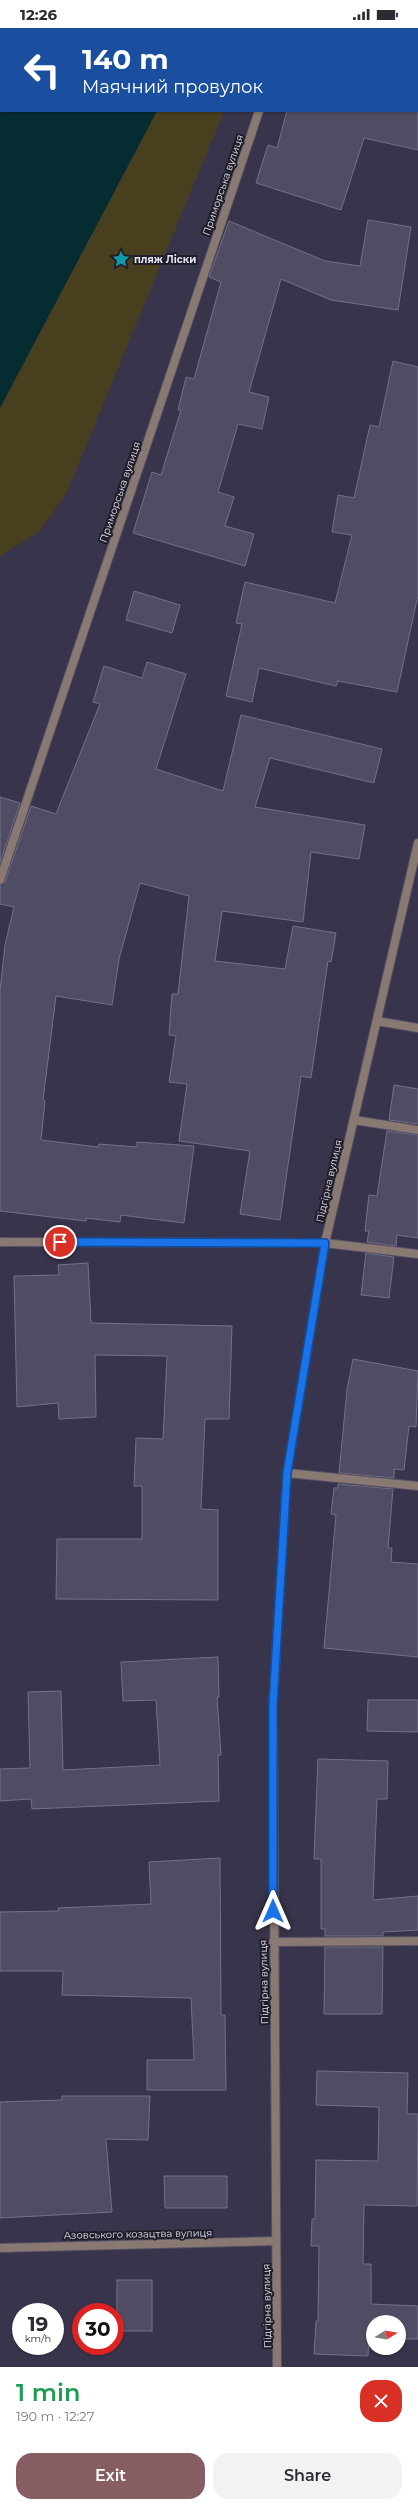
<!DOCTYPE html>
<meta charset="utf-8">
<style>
body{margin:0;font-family:Montserrat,sans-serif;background:#f2f2f3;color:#2b2b33;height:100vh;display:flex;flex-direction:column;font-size:15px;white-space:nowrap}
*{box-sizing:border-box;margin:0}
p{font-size:13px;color:#7c7c81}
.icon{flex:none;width:22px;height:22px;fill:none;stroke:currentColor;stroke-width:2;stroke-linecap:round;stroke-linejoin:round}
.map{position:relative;height:2339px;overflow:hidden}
.details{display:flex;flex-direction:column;background:#fff;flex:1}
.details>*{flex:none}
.guide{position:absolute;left:0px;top:0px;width:418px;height:84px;box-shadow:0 1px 3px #0004;background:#1a4fa0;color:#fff;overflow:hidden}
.needle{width:26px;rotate:79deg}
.fabs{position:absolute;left:366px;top:2287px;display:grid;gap:8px}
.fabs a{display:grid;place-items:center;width:40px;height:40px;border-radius:50%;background:#fff;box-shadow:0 1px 3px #0004;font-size:20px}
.speed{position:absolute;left:12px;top:2275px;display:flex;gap:8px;font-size:20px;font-weight:700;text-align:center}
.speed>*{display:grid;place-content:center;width:52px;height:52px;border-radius:50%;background:#fff;box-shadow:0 1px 3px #0004;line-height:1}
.speed small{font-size:10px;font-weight:400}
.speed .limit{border:6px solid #d22;background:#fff;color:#111}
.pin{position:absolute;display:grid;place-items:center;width:34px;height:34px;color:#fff;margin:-17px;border:2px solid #fff;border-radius:50%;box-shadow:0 1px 4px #0007}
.me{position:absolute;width:44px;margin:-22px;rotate:0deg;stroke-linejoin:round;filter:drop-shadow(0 0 3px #0008)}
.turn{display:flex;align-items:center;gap:14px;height:84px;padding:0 16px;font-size:18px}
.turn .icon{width:52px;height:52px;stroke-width:2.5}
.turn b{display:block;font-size:28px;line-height:34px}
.round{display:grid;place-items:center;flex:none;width:42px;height:42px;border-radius:16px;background:#f2f2f3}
.headline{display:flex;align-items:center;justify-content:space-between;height:68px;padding:0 16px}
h1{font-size:24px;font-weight:600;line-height:30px;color:#1e9e55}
.cta{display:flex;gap:8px;margin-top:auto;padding:8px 16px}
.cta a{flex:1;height:46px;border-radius:16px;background:#865d63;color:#fff;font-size:16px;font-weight:600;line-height:46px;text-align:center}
.cta a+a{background:#f2f2f3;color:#2b2b33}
.status{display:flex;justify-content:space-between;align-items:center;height:28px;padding:0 20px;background:#fff;direction:ltr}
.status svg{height:11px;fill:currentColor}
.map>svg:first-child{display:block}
.sand{fill:#483f1f}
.water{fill:#052c30}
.building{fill:#4f4c64;stroke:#74708a}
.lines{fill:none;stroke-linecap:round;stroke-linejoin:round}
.service-casing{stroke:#545066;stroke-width:10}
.minor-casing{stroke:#545066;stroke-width:10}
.tertiary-casing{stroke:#545066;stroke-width:10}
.service{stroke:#8a7972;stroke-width:8}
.minor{stroke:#8a7972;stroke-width:8}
.tertiary{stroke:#8a7972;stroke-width:8}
.route-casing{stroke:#114b97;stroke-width:10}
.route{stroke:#1a73e8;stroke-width:7}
.labels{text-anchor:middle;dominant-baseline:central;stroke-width:4;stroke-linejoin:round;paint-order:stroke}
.street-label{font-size:10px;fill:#e4e3f1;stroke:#1f1e28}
.poi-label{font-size:10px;font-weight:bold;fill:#e4e3f1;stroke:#1f1e28;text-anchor:start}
</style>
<div class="status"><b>12:26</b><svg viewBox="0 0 49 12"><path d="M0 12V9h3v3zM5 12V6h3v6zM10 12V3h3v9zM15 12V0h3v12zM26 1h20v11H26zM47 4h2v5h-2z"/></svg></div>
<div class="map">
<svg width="418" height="2339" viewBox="0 0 418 2339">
<rect width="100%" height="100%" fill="#38344b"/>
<polygon class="sand" points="157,83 224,83 67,464 40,503 0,528 0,380"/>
<polygon class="water" points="0,0 201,0 1,1 1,83 157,83 0,380"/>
<g class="building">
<polygon points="287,83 418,83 418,122 364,110 341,182 256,155 268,117 277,120"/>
<polygon points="368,192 411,199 398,282 331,272 281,251 249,364 269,369 262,401 238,396 218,464 234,469 225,498 254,506 245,538 133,505 152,444 161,447 181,382 178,382 186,349 194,351 221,254 209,249 229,193 325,233 360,238"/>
<polygon points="393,333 418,339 418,567 397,664 338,653 336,658 259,640 252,674 226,668 242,596 236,595 245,554 335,575 352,507 332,504 338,467 354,470 370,397 379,399"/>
<polygon points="134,563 180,577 172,605 126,592"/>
<polygon points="147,634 186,646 156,741 223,763 241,687 382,721 374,755 270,730 255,779 365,797 359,831 311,824 303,894 222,883 215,933 285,941 293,898 336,905 331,934 328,933 311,1050 301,1048 280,1192 240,1186 250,1123 179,1113 187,1056 169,1054 176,1008 169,1007 172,966 178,966 189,868 140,855 119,931 112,977 56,968 43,1072 45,1073 41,1112 98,1119 99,1116 137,1119 137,1114 194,1118 184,1195 121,1187 120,1194 86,1190 86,1193 0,1183 0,963 5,917 14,879 0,876 0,857 5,854 31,778 56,786 100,676 93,674 104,638 142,650"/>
<polygon points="0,769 20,775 0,835"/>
<polygon points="394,1057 418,1061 418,1096 389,1092"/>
<polygon points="387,1103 418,1107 418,1210 397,1207 396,1218 367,1214 369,1203 365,1203 369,1167 377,1168"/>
<polygon points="366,1225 394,1229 389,1270 361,1267"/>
<polygon points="88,1235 91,1295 232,1298 229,1391 205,1391 201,1481 218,1482 218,1572 56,1571 57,1511 142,1511 142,1458 134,1458 136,1410 163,1411 167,1328 95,1327 96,1389 59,1391 58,1375 17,1379 14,1248 59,1247 58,1237"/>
<polygon points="353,1331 418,1343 416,1399 409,1398 404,1442 394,1441 394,1450 339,1445 347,1362"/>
<polygon points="338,1456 393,1461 388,1520 392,1520 391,1534 418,1536 418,1629 324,1620 336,1487 331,1486 334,1460 338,1460"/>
<polygon points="218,1629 219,1669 217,1669 221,1727 218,1727 219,1773 32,1781 31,1771 0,1773 0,1741 30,1740 28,1664 61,1663 63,1742 160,1737 156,1672 123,1673 121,1634"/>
<polygon points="368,1672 418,1672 418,1704 367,1703"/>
<polygon points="318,1731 388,1733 387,1771 377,1771 373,1872 418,1868 418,1902 383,1904 383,1908 325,1908 325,1901 321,1901 321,1831 314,1831"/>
<polygon points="220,1830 221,1987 225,1987 226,2062 147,2062 147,2032 194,2032 191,1970 62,1967 63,1943 0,1943 0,1884 59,1883 58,1880 151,1876 149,1834"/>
<polygon points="325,1919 383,1919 382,1986 324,1986"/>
<polygon points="317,2043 408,2045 407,2086 418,2086 417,2178 364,2177 363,2236 371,2236 371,2276 418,2278 418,2311 399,2311 399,2294 373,2294 373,2310 369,2309 368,2328 314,2326 316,2293 318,2293 319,2218 311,2218 312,2191 315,2191 316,2132 378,2133 379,2079 316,2077"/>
<polygon points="62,2068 150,2068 148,2112 106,2111 112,2184 0,2190 0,2074 62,2072"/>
<polygon points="164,2148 227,2148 227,2180 165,2180"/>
<rect x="117" y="2252" width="35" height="51"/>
</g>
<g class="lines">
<g class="service-casing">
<g id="service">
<polyline points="377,993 418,1000"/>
<polyline points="354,1092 418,1102"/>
<polyline points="325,1215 418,1226"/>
<polyline points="287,1445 418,1458"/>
<polyline points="273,1914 418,1913"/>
</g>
</g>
<g class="minor-casing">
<g id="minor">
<polyline points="287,1 287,0"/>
<polyline points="0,852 259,83"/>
<polyline points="0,2220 276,2213"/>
<polyline points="277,2339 273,1677 287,1445 325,1215"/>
</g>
</g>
<g class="tertiary-casing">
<polyline id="tertiary" points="0,1214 325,1215 418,815"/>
</g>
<use href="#service" class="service"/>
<use href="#minor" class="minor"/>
<use href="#tertiary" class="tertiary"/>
</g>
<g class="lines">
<g class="route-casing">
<polyline id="route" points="60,1214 325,1215 287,1445 273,1677 273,1883"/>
</g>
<use href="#route" class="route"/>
</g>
<defs>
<g id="sight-bare" transform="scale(1.38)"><path d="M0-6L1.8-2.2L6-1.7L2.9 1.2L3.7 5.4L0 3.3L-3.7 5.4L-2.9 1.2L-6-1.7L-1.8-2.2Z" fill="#0f9aa8" stroke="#1f1e28" stroke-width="2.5" paint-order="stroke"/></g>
</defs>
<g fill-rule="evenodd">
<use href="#sight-bare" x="121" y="231"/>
</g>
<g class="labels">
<g class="street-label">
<text transform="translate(223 157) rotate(-71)">Приморська вулиця</text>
<text transform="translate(120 464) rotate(-71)">Приморська вулиця</text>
<text transform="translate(329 1153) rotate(-77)">Підгірна вулиця</text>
<text transform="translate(264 1954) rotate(-91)">Підгірна вулиця</text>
<text transform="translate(138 2206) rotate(-1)">Азовського козацтва вулиця</text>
<text transform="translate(267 2278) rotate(-91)">Підгірна вулиця</text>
</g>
<g class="poi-label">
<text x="134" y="231">пляж Ліски</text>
</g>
</g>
</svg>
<div class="fabs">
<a><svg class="needle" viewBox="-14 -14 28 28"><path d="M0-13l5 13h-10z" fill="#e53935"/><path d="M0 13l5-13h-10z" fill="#7c7c81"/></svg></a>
</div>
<div class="speed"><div>19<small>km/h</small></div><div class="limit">30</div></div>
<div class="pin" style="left:60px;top:1214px;background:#d93025"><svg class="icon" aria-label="arrive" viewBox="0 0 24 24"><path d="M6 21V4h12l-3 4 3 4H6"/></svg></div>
<svg class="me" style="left:273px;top:1883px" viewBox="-20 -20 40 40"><path d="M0-17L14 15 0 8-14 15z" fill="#1a73e8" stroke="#fff" stroke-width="4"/></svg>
<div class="guide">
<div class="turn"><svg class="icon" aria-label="left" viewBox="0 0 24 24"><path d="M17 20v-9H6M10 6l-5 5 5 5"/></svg><div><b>140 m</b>Маячний провулок</div></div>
</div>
</div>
<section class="details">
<div class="headline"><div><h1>1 min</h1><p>190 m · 12:27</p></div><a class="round" style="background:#d93025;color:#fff"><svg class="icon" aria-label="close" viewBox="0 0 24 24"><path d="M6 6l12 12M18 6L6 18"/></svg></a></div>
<div class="cta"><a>Exit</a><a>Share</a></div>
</section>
